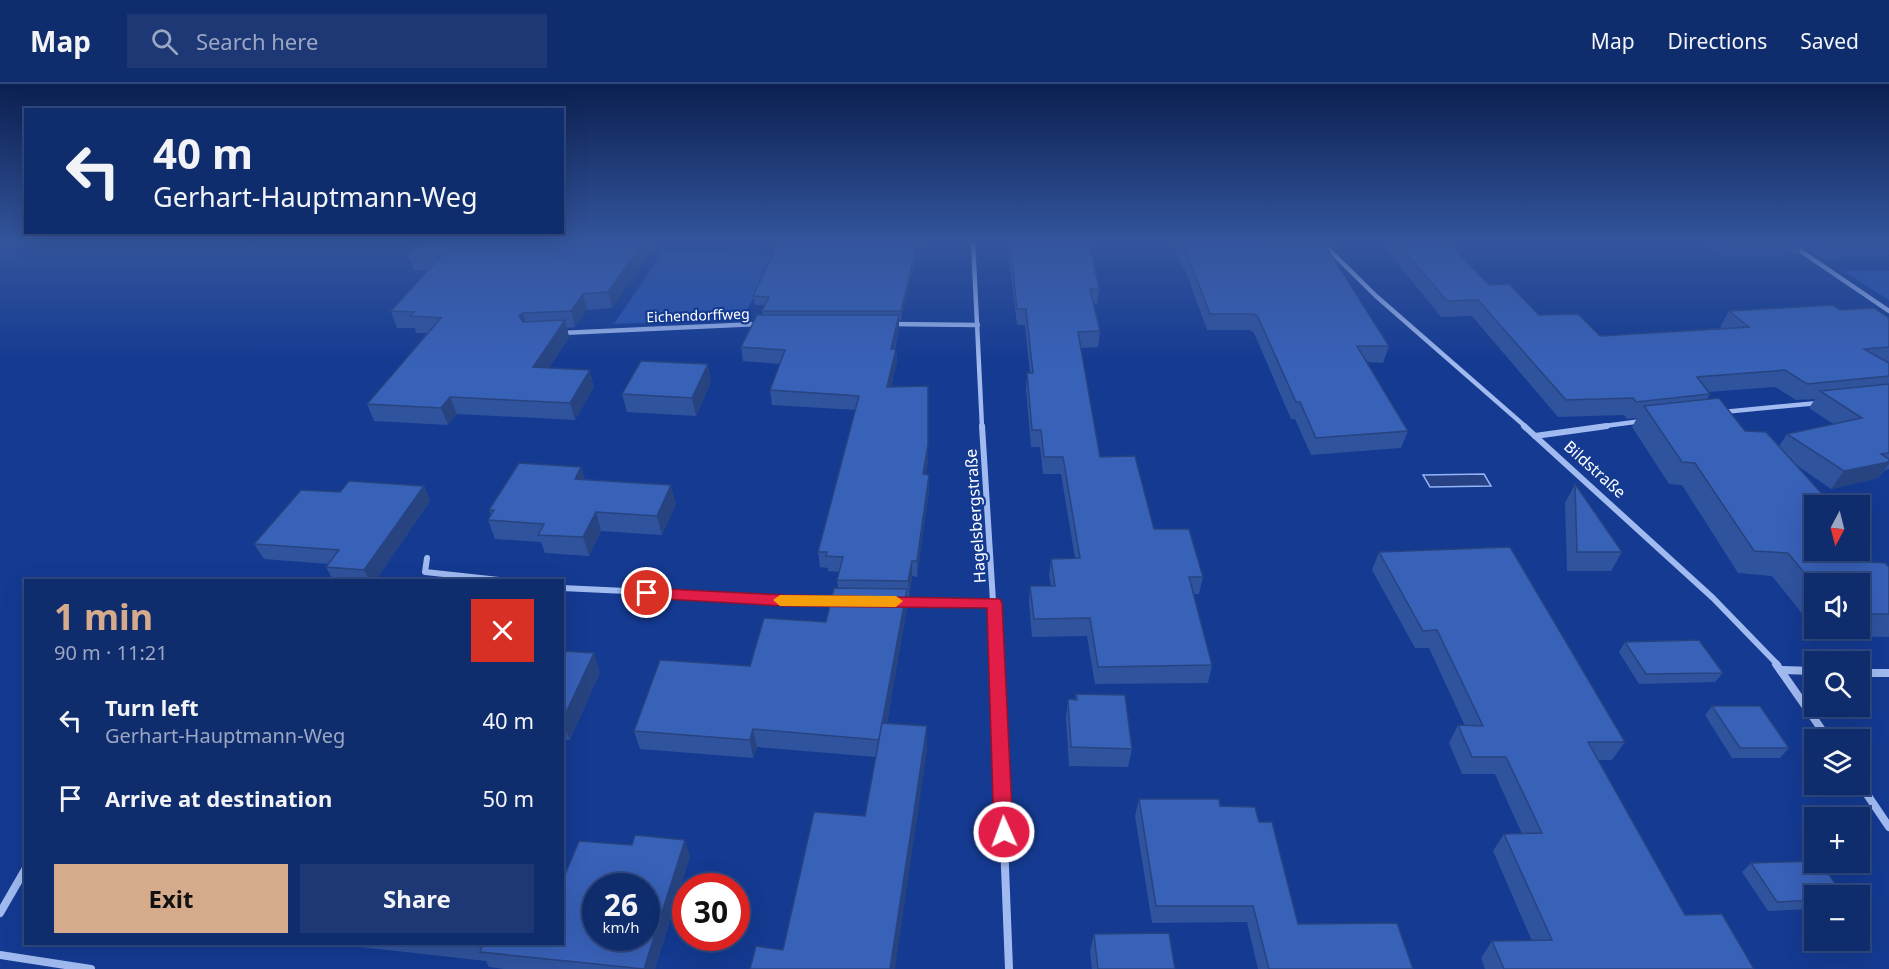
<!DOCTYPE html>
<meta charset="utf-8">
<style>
body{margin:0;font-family:"Noto Sans",sans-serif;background:#1d3875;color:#f1f3f6;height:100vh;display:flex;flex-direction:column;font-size:22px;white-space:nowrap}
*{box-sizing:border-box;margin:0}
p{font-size:20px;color:#9ba7c2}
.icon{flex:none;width:33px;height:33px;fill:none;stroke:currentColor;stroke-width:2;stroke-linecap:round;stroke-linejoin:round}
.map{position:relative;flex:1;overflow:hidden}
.drawer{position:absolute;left:24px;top:495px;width:540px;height:366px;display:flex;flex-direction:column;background:#0f2c6d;border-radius:0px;box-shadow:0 6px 24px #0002,0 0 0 2px #2f4880}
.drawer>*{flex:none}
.top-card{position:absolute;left:24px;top:24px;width:540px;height:126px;border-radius:0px;box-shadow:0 6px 24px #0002,0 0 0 2px #2f4880;background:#0f2c6d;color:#f1f3f6;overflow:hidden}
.needle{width:39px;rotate:187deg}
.controls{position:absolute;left:1804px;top:411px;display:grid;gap:12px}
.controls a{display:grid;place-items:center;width:66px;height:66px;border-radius:0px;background:#0f2c6d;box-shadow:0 6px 24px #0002,0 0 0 2px #2f4880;font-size:30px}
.speed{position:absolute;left:582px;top:789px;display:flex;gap:12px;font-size:30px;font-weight:700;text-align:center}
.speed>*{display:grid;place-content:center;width:78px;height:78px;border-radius:50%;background:#0f2c6d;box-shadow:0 6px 24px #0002,0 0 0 2px #2f4880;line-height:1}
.speed small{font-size:15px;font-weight:400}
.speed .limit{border:9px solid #d22;background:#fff;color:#111}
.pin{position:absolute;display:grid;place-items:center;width:51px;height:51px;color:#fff;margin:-26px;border:3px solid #fff;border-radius:50%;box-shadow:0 2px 6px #0007}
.me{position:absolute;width:66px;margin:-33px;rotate:358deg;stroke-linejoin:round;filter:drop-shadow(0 0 4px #0008)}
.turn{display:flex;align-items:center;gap:21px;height:126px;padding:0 30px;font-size:27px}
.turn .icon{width:78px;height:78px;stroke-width:2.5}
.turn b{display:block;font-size:42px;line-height:51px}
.round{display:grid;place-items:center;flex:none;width:63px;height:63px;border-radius:0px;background:#1d3875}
.summary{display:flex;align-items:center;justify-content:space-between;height:102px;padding:0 30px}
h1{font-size:36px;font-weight:700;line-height:45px;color:#d6ab8b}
.action{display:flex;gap:12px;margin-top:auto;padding:12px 30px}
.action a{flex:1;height:69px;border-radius:0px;background:#d6ab8b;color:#111;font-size:24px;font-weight:700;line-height:69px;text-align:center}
.action a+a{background:#1d3875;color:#f1f3f6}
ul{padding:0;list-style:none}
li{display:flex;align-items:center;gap:18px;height:78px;padding:0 30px}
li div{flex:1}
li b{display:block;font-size:22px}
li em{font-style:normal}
header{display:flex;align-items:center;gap:36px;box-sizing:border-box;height:84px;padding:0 30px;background:#0f2c6d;border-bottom:2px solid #2f4880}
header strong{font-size:28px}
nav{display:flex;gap:33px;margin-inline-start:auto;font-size:21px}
.search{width:420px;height:54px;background:#1d3875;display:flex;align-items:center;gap:15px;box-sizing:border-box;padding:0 21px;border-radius:0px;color:#9ba7c2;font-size:22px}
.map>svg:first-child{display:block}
.green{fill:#2653b0}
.water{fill:#264284;stroke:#93b3f4;stroke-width:1.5}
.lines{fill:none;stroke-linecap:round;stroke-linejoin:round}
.minor-far2{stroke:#a1bbf1;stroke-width:4.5}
.minor-far1{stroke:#a1bbf1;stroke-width:6}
.minor{stroke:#a1bbf1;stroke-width:8}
.wall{fill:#30539e;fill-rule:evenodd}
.shaded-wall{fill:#274481}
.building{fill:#3861b8;stroke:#274481;stroke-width:1.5;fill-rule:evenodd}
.route{fill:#e11d48;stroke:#92132f;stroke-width:1.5}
.slow{fill:#f59e0b}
.labels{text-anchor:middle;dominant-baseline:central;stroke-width:4.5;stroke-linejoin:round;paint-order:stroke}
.far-street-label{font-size:14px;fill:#fff;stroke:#143a91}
.street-label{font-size:16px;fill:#fff;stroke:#143a91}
</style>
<header>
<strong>Map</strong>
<div class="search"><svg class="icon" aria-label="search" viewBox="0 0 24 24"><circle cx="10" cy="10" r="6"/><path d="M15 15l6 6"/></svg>Search here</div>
<nav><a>Map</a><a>Directions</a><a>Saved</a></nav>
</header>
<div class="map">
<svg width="1889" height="885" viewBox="0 0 1889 885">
<rect width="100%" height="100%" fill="#143a91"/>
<g class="green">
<polygon points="664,166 772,172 743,235 614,240"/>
<polygon points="1843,187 1889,187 1889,216"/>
</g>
<polygon class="water" points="1484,390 1491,402 1430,403 1423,391"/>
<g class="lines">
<g class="minor-far2">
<polyline points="973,157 982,343"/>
<polyline points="1320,157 1376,212 1526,343"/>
<polyline points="1786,157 1889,227"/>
<polyline points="891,240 978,241"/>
<polyline points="561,249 758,240"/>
<polyline points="1723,328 1818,319"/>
<polyline points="1597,343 1642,337"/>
</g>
<g class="minor-far1">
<polyline points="982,342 997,581"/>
<polyline points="1524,342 1713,514 1778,581"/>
<polyline points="1535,352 1607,342"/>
<polyline points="427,474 425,488 499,496"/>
<polyline points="562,504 838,517"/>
<polyline points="899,518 995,519"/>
</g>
<g class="minor">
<polyline points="997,580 1009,885"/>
<polyline points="1776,580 1829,656"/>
<polyline points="1782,586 1815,587"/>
<polyline points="1860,589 1889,589"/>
<polyline points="1860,700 1889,743"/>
<polyline points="0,829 26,784"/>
<polyline points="0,871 91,885"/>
</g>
</g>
<g class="wall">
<polygon points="421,157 658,157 612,224 587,226 575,243 567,244 569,253 549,284 594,303 575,336 457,330 448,341 374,337 367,320 427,249 416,249 415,244 397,244 391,227 428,187 414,186 408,171"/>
<polygon points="779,157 925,157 923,165 918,165 901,236 899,236 899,245 895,265 896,265 897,279 891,303 928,302 928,375 926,390 929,406 917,493 912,492 909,513 907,512 907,523 887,639 927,642 927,667 783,866 865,732 876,673 757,663 753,674 640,665 634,647 826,538 838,504 837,496 839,488 828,487 828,484 820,483 818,468 856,326 772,321 770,306 780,280 743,277 741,263 762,231 762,227 764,221 755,221 753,212"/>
<polygon points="1007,157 1089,157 1099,205 1097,220 1094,220 1100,247 1098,263 1081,264 1100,373 1154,445 1203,493 1199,510 1193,510 1212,581 1208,599 1095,600 1087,552 1032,553 1029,519 1030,502 1051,502 1049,492 1051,475 1075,474 1061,390 1043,390 1040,363 1031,363 1026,305 1027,289 1030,289 1025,241 1017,241"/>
<polygon points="1176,157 1237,157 1241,162 1389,262 1383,279 1367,278 1408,347 1401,364 1311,371 1295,335 1291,335 1254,249 1250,246 1207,246 1187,191 1174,166"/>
<path d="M1384,157H1447L1489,201L1539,231L1600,252L1722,244L1720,243L1729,227L1840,226L1889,234V385L1885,386L1878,394L1831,405L1795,380L1870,478L1889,483V553L1820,552L1772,492L1738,489L1682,401L1669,400L1632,343L1637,334L1627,335L1624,331L1558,333L1472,232L1441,233L1391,171ZM1775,303L1796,316L1815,315L1809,324L1833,340L1787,350L1779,362L1745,347L1707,315L1710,310L1708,308ZM1815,500H1860V544H1815Z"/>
<polygon points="1703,157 1889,157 1889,171 1824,175 1802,163 1798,170 1726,174"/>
<polygon points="711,298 696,332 627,328 622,310"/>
<polygon points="581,383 585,396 676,420 662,451 601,447 589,472 545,469 541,458 495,455 488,436 491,431 489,426"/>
<polygon points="1575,400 1622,468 1611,487 1567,487 1565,419"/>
<polygon points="424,402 430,417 376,496 333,496 326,483 328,480 264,475 254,460 340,408"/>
<polygon points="1379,468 1625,658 1612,676 1598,676 1685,831 1754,885 1485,885 1481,874 1492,857 1532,857 1493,767 1504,750 1522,750 1495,690 1462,690 1449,659 1458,641 1465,642 1429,564 1415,564 1372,486"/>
<polygon points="1625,558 1723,589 1715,598 1639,600 1619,568"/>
<polygon points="562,567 600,588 570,656 562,655"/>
<polygon points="1076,610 1132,665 1128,683 1069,682 1066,634 1068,615 1075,616"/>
<polygon points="1712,622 1789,664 1780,674 1732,674 1705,631"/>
<polygon points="1139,715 1220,722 1259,738 1298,840 1413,885 1258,885 1247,838 1152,839 1135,732"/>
<polygon points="690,772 655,885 504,885 489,883 486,877 351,862 349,860 562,860"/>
<polygon points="1751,779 1815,812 1815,825 1768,827 1742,788"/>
<polygon points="1094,850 1175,885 1092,885 1090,867"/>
</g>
<g class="shaded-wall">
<polygon points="644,157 658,157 612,224 608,208"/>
<polygon points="918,157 918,165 901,236 901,227"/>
<polygon points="583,210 587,226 575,243 571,227"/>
<polygon points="523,229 528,246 519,232"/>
<polygon points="899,231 899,245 891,279 891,265"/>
<polygon points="565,236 569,253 538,300 533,283"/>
<polygon points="896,265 897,279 887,318 887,303"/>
<polygon points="708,280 711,298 696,332 692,314"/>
<polygon points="590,286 594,303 575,336 570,319"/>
<polygon points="450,313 457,330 448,341 441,324"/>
<polygon points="928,361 928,375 924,405 923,390"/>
<polygon points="1889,378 1889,380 1878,394 1831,405 1844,387"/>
<polygon points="581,383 587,401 575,395"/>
<polygon points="929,391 929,406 917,493 917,477"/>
<polygon points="671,401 676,420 662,451 657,432"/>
<polygon points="424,402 430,417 376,496 369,496 364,486"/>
<polygon points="596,428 601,447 589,472 583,453"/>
<polygon points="912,477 912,492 909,513 908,497"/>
<polygon points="907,505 907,523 881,674 880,656"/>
<polygon points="594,569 600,588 570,656 562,637"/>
<polygon points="927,642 927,667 895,885 890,885"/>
<polygon points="753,645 757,663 753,674 750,656"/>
<polygon points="685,756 690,772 655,885 644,885"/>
</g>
<g class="building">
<polygon points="421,157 644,157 608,208 583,210 571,227 523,229 519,232 523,238 565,236 533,283 590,286 570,319 450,313 441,324 367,320 441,234 410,232 414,228 391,227 441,172 408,171"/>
<polygon points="779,157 918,157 901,227 762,227 769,213 753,212"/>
<polygon points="1010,157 1089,157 1099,205 1090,205 1100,247 1078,248 1100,373 1135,372 1154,445 1189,445 1203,493 1189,493 1212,581 1098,583 1090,534 1034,535 1030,502 1055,502 1051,475 1080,474 1063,373 1044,373 1041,346 1032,346 1027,289 1033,289 1026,225 1017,225"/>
<polygon points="1180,157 1237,157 1241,162 1325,161 1389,262 1357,262 1408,347 1316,354 1300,318 1296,318 1258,233 1254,230 1210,230 1189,175"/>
<polygon points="1396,157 1447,157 1489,201 1509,200 1539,231 1578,230 1600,252 1749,243 1729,227 1833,221 1840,226 1874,224 1889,234 1889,263 1864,265 1889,279 1889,292 1807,300 1785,286 1697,293 1710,310 1636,318 1633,314 1566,316 1478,216 1447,217"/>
<polygon points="1729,157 1806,157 1734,160"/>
<polygon points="1823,157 1889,157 1889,158 1832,162"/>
<polygon points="757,231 899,231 891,265 896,265 887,303 928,302 928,361 923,390 929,391 917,477 912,477 908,497 837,496 843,473 826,472 827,468 818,468 859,312 770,306 785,266 741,263"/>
<polygon points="641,277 708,280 692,314 622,310"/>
<polygon points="1889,300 1889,369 1881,370 1889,375 1889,378 1844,387 1787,350 1862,334 1820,307"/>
<polygon points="1719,314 1745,347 1766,348 1833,422 1815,422 1815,466 1860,466 1860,461 1870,478 1885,479 1889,483 1889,530 1860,530 1860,500 1815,500 1815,502 1788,469 1754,467 1695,379 1682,378 1644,322"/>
<polygon points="519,379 581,383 575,395 671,401 657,432 596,428 583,453 538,451 544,440 488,436 494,426 489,426"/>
<polygon points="349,397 424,402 364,486 326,483 339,466 254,460 301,406 340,408"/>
<polygon points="1575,400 1622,468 1577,468"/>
<polygon points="1510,463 1625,658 1588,658 1685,831 1722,830 1754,885 1504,885 1492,857 1552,856 1504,750 1542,749 1506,673 1472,673 1458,641 1483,642 1437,546 1423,547 1379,468"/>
<polygon points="834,504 907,505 879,656 753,645 750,656 634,647 660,576 750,582 764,534 826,538"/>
<polygon points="1699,556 1723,589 1646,590 1625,558"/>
<polygon points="562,567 594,569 562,637"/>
<polygon points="1076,610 1125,611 1132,665 1071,663 1068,615 1077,616"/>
<polygon points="1712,622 1760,622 1789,664 1740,664"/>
<polygon points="882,639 927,642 890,885 750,885 756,862 783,866 814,728 865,732"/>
<polygon points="1139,715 1219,715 1220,722 1255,723 1259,738 1272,738 1298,840 1397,839 1413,885 1269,885 1253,822 1156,822"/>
<path d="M635,751L685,756L644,885L480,868L482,863L453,860H562V798L579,757L632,761ZM596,802H646V854H596Z"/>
<polygon points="1815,777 1815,778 1820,778 1844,812 1815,812 1815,816 1777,818 1751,779"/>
<polygon points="1169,849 1175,885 1098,885 1094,850"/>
</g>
<linearGradient id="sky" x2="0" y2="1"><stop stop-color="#0b2050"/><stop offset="0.56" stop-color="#34559d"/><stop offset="1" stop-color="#34559d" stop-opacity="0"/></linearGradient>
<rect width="1889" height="281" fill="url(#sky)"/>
<polygon class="route" points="647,504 784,511 1000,515 1002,519 1013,748 1010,753 1004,756 997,753 994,748 987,524 784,522 647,514 640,509"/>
<polygon class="slow" points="780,511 896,512 903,517 896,523 780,522 773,516"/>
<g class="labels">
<g class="far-street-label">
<text transform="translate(698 231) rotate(-2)">Eichendorffweg</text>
</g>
<g class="street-label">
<text transform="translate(1595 385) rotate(42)">Bildstraße</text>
<text transform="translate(975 432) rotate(-94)">Hagelsbergstraße</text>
</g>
</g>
</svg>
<div class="controls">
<a><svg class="needle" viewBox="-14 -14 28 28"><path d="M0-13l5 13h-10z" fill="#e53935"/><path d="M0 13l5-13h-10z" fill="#9ba7c2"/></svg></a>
<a><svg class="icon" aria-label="sound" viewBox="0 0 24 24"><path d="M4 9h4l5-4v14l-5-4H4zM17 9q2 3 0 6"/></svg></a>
<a><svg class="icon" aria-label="search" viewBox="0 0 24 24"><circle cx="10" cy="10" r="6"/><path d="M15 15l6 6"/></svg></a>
<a><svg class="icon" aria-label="layers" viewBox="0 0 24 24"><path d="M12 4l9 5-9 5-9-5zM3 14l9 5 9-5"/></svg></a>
<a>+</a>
<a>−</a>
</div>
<div class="speed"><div>26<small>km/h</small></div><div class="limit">30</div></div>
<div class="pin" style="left:647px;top:509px;background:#d93025"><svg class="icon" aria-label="arrive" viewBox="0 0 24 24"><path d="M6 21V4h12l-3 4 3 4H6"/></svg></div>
<svg class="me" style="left:1004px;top:748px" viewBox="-20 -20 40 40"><circle r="17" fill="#e11d48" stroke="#fff" stroke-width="3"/><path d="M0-11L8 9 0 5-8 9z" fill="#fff"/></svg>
<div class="top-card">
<div class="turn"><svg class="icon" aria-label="left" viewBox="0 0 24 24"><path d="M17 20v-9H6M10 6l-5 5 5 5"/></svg><div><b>40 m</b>Gerhart-Hauptmann-Weg</div></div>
</div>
<section class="drawer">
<div class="summary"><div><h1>1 min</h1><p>90 m · 11:21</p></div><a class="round" style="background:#d93025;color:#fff"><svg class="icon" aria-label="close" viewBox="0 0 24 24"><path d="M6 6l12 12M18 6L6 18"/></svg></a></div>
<ul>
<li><svg class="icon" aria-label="left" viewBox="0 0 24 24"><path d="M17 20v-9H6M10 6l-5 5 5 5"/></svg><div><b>Turn left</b><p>Gerhart-Hauptmann-Weg</p></div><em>40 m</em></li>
<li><svg class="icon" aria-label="arrive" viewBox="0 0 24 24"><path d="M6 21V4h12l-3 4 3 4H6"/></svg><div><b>Arrive at destination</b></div><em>50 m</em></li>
</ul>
<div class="action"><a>Exit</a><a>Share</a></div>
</section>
</div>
